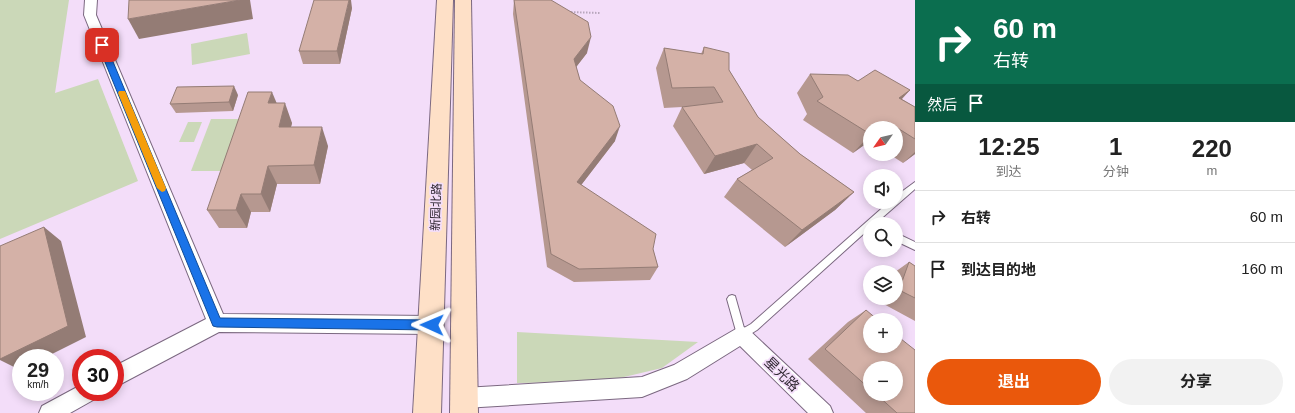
<!DOCTYPE html>
<html lang="zh">
<meta charset="utf-8">
<style>
body{margin:0;font-family:Helvetica,"Noto Sans SC",sans-serif;background:#f2f2f2;color:#222;height:100vh;display:flex;flex-direction:column;font-size:15px;white-space:nowrap}
*{box-sizing:border-box;margin:0}
p{font-size:13px;color:#767676}
.icon{flex:none;width:22px;height:22px;fill:none;stroke:currentColor;stroke-width:2;stroke-linecap:round;stroke-linejoin:round}
.map{position:relative;flex:1;overflow:hidden}
.sheet{display:flex;flex-direction:column;background:#fff;width:380px}
.sheet>*{flex:none}
.hud{background:#0b6e4f;color:#fff;overflow:hidden}
.needle{width:26px;rotate:236deg}
.fabs{position:absolute;left:863px;top:121px;display:grid;gap:8px}
.fabs a{display:grid;place-items:center;width:40px;height:40px;border-radius:50%;background:#fff;box-shadow:0 2px 10px #0003;font-size:20px}
.speed{position:absolute;left:12px;top:349px;display:flex;gap:8px;font-size:20px;font-weight:700;text-align:center}
.speed>*{display:grid;place-content:center;width:52px;height:52px;border-radius:50%;background:#fff;box-shadow:0 2px 10px #0003;line-height:1}
.speed small{font-size:10px;font-weight:400}
.speed .limit{border:6px solid #d22;background:#fff;color:#111}
.pin{position:absolute;display:grid;place-items:center;width:34px;height:34px;color:#fff;margin:-17px;border-radius:8px;box-shadow:0 2px 6px #0006}
.me{position:absolute;width:44px;margin:-22px;rotate:271deg;stroke-linejoin:round;filter:drop-shadow(0 0 3px #0008)}
.turn{display:flex;align-items:center;gap:14px;height:84px;padding:0 12px;font-size:18px}
.turn .icon{width:52px;height:52px;stroke-width:2.5}
.turn b{display:block;font-size:28px;line-height:34px}
.then{display:flex;align-items:center;height:38px;padding:0 12px;background:#0003;gap:8px;font-size:15px}
.eta{display:flex;justify-content:space-evenly;align-items:center;height:68px;text-align:center}
.eta b{font-size:24px;font-weight:700;line-height:28px}
.action{display:flex;gap:8px;margin-top:auto;padding:8px 12px}
.action a{flex:1;height:46px;border-radius:24px;background:#ea580c;color:#fff;font-size:16px;font-weight:700;line-height:46px;text-align:center}
.action a+a{background:#f2f2f2;color:#222}
ul{padding:0;list-style:none}
li{display:flex;align-items:center;gap:12px;height:52px;padding:0 12px;border-top:1px solid #e0e0e0}
li div{flex:1}
li b{display:block;font-size:15px}
li em{font-style:normal}
main{display:flex;flex:1;min-height:0}
.map>svg:first-child{display:block}
.green{fill:#cbd8b8}
.lines{fill:none;stroke-linecap:round;stroke-linejoin:round}
.lane-casing{stroke:#7b6880;stroke-width:2}
.street-casing{stroke:#7b6880;stroke-width:2}
.secondary-casing{stroke:#7b6880;stroke-width:2}
.path{stroke:#b7a6bc;stroke-width:2;stroke-dasharray:1.5 1.5;stroke-linecap:butt}
.lane{fill:#fff;fill-rule:evenodd}
.street{fill:#fff;fill-rule:evenodd}
.secondary{fill:#fee0c7;fill-rule:evenodd}
.wall{fill:#b69890;fill-rule:evenodd}
.shaded-wall{fill:#947c75}
.building{fill:#d4b1a7;stroke:#947c75}
.route{fill:#1a73e8;stroke:#114b97}
.slow{fill:#f59e0b}
.labels{text-anchor:middle;dominant-baseline:central;stroke-width:3.5;stroke-linejoin:round;paint-order:stroke}
.street-label{font-size:12px;fill:#332b35;stroke:#f3ddf9}
.near-street-label{font-size:14px;fill:#332b35;stroke:#f3ddf9}
</style>
<main>
<div class="map">
<svg width="915" height="413" viewBox="0 0 915 413">
<rect width="100%" height="100%" fill="#f3ddf9"/>
<g class="green">
<polygon points="0,0 69,0 55,93 98,79 138,181 0,239"/>
<polygon points="247,33 250,54 192,65 191,44"/>
<polygon points="211,119 241,119 223,171 191,171"/>
<polygon points="188,122 202,122 194,142 179,142"/>
<polygon points="517,332 698,342 662,368 620,378 587,382 517,383"/>
</g>
<g class="lines">
<g class="lane-casing">
<g id="lane">
<polygon points="915,182 915,189 875,224 870,224 870,228 757,330 741,340 738,338 727,299 729,296 732,295 735,296 744,328 751,324 889,202 896,202 896,196"/>
<polygon points="896,233 915,242 915,250 896,241"/>
</g>
</g>
<g class="street-casing">
<g id="street">
<polygon points="85,0 97,0 96,15 223,314 431,316 438,319 440,325 438,331 431,334 219,332 115,387 115,366 206,319 84,15"/>
<polygon points="741,326 748,329 830,406 833,413 808,413 740,346 687,379 642,397 464,408 457,405 454,398 457,391 464,388 642,377 674,365"/>
<polygon points="81,385 81,392 98,392 95,399 70,413 39,413 42,406"/>
</g>
</g>
<g class="secondary-casing">
<g id="secondary">
<polygon points="437,0 453,0 441,413 413,413"/>
<polygon points="455,0 471,0 478,413 450,413"/>
</g>
</g>
<polyline class="path" points="568,12 600,13"/>
<use href="#lane" class="lane"/>
<use href="#street" class="street"/>
<use href="#secondary" class="secondary"/>
</g>
<g class="wall">
<polygon points="514,0 551,0 587,53 576,67 580,80 615,141 581,185 653,249 658,267 650,280 574,282 547,267 513,14"/>
<polygon points="352,8 340,64 303,64 299,51"/>
<polygon points="704,47 729,70 758,117 800,154 854,192 835,210 785,247 724,197 737,179 752,170 744,163 704,174 673,126 682,107 664,108 656,68 664,48 701,54"/>
<polygon points="810,74 910,90 902,99 915,107 915,154 903,163 889,154 896,154 896,128 870,128 870,142 869,141 853,153 803,120 807,114 797,93"/>
<polygon points="238,95 233,111 176,113 170,104"/>
<polygon points="277,103 292,123 291,127 328,146 320,184 277,184 270,212 251,212 247,228 219,228 207,210"/>
<polygon points="909,262 915,266 915,321 880,302 881,298 896,298 896,272 895,272"/>
<path d="M866,310L915,413H866L808,359L848,322ZM870,368L896,394H870Z"/>
</g>
<g class="shaded-wall">
<polygon points="240,0 250,0 253,19 139,39 128,19"/>
<polygon points="349,0 351,0 352,8 340,64 337,51"/>
<polygon points="591,37 587,53 570,75 574,59"/>
<polygon points="234,86 238,95 233,111 229,102"/>
<polygon points="910,90 892,109 899,98"/>
<polygon points="272,92 280,111 268,103"/>
<polygon points="285,103 292,123 286,146 279,127"/>
<polygon points="620,126 615,141 572,197 577,182"/>
<polygon points="322,127 328,146 320,184 314,165"/>
<polygon points="870,135 870,141 853,153"/>
<polygon points="757,144 744,163 704,174 715,156"/>
<polygon points="915,152 915,154 903,163"/>
<polygon points="268,166 277,184 270,212 261,194"/>
<polygon points="854,192 835,210 785,247 802,230"/>
<polygon points="241,194 251,212 247,228 236,210"/>
<polygon points="44,227 61,241 86,337 44,358 21,358 21,370 20,370 0,360 0,359"/>
</g>
<g class="building">
<polygon points="129,0 240,0 128,19"/>
<polygon points="314,0 349,0 337,51 299,51"/>
<polygon points="514,0 551,0 588,22 591,37 574,59 580,80 613,106 620,126 577,182 656,234 653,249 658,267 579,269 551,254"/>
<polygon points="704,47 729,53 729,70 758,117 800,154 854,192 802,230 737,179 773,158 757,144 715,156 682,107 723,102 714,87 672,88 664,48 703,54"/>
<polygon points="875,70 910,90 899,98 915,107 915,139 888,122 879,128 870,128 870,134 817,101 823,97 810,74 848,75 858,81"/>
<polygon points="234,86 229,102 170,104 177,87"/>
<polygon points="248,92 272,92 268,103 285,103 279,127 322,127 314,165 268,166 261,194 241,194 236,210 207,210"/>
<polygon points="44,227 68,326 0,359 0,246"/>
<polygon points="909,262 915,266 915,298 899,290"/>
<polygon points="866,310 878,320 870,320 870,346 896,346 896,335 915,350 915,413 897,413 876,394 896,394 896,368 870,368 870,389 825,349"/>
</g>
<polygon class="route" points="100,43 104,43 106,45 220,318 432,320 435,321 437,325 435,328 432,330 217,327 213,326 98,45"/>
<polygon class="slow" points="119,91 125,91 126,93 166,188 165,191 162,192 157,188 118,93"/>
<g class="labels">
<g class="street-label">
<text transform="translate(436 207) rotate(-88)">新园北路</text>
</g>
<g class="near-street-label">
<text transform="translate(782 374) rotate(44)">星光路</text>
</g>
</g>
</svg>
<div class="fabs">
<a><svg class="needle" viewBox="-14 -14 28 28"><path d="M0-13l5 13h-10z" fill="#e53935"/><path d="M0 13l5-13h-10z" fill="#767676"/></svg></a>
<a><svg class="icon" aria-label="sound" viewBox="0 0 24 24"><path d="M4 9h4l5-4v14l-5-4H4zM17 9q2 3 0 6"/></svg></a>
<a><svg class="icon" aria-label="search" viewBox="0 0 24 24"><circle cx="10" cy="10" r="6"/><path d="M15 15l6 6"/></svg></a>
<a><svg class="icon" aria-label="layers" viewBox="0 0 24 24"><path d="M12 4l9 5-9 5-9-5zM3 14l9 5 9-5"/></svg></a>
<a>+</a>
<a>−</a>
</div>
<div class="speed"><div>29<small>km/h</small></div><div class="limit">30</div></div>
<div class="pin" style="left:102px;top:45px;background:#d93025"><svg class="icon" aria-label="arrive" viewBox="0 0 24 24"><path d="M6 21V4h12l-3 4 3 4H6"/></svg></div>
<svg class="me" style="left:432px;top:325px" viewBox="-20 -20 40 40"><path d="M0-17L14 15 0 8-14 15z" fill="#1a73e8" stroke="#fff" stroke-width="4"/></svg>
</div>
<section class="sheet">
<div class="hud">
<div class="turn"><svg class="icon" aria-label="right" viewBox="0 0 24 24"><path d="M7 20v-9h11M14 6l5 5-5 5"/></svg><div><b>60 m</b>右转</div></div>
<div class="then">然后<svg class="icon" aria-label="arrive" viewBox="0 0 24 24"><path d="M6 21V4h12l-3 4 3 4H6"/></svg></div>
</div>
<div class="eta">
<div><b>12:25</b><p>到达</p></div>
<div><b>1</b><p>分钟</p></div>
<div><b>220</b><p>m</p></div>
</div>
<ul>
<li><svg class="icon" aria-label="right" viewBox="0 0 24 24"><path d="M7 20v-9h11M14 6l5 5-5 5"/></svg><div><b>右转</b></div><em>60 m</em></li>
<li><svg class="icon" aria-label="arrive" viewBox="0 0 24 24"><path d="M6 21V4h12l-3 4 3 4H6"/></svg><div><b>到达目的地</b></div><em>160 m</em></li>
</ul>
<div class="action"><a>退出</a><a>分享</a></div>
</section>
</main>
